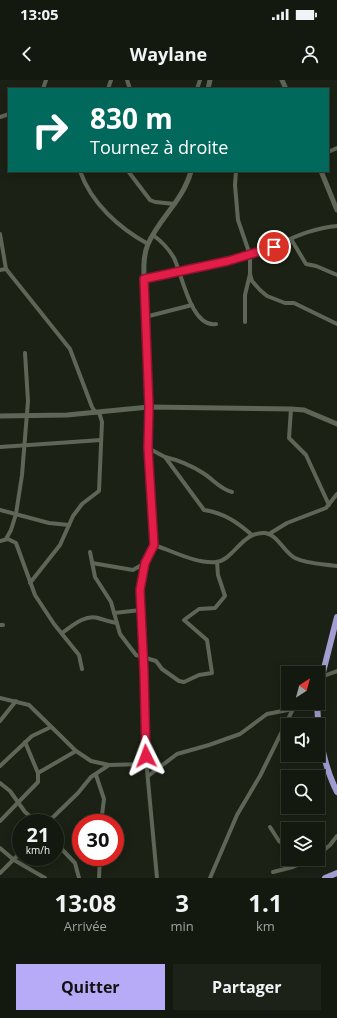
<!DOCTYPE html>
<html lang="fr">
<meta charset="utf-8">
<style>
body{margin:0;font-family:"Open Sans",sans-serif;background:#1d2218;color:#f1f3f6;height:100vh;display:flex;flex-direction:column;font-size:15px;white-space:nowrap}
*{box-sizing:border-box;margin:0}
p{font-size:13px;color:#9da09e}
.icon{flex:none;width:22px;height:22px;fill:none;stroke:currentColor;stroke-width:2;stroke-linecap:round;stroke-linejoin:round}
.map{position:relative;height:798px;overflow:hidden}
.sheet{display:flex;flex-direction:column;background:#14190f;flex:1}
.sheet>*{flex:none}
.guide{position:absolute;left:8px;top:8px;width:321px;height:84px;border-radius:0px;box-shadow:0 2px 10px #0003,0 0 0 1px #33382f;background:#00695c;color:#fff;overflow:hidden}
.needle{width:26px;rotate:36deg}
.buttons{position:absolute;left:281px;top:586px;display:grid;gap:8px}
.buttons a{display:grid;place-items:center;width:44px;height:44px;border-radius:0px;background:#14190f;box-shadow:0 2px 10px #0003,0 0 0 1px #33382f;font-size:20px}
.speed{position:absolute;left:12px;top:734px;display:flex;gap:8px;font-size:20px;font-weight:700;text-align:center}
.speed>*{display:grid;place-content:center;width:52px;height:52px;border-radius:50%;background:#14190f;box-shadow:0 2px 10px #0003,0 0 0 1px #33382f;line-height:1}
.speed small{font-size:10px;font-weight:400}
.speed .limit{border:6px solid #d22;background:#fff;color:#111}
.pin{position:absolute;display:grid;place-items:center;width:34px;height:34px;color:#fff;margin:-17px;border:2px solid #fff;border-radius:50%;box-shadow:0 1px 4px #0007}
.me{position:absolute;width:44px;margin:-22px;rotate:357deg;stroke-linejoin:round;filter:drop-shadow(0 0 3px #0008)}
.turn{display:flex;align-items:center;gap:14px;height:84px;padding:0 16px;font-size:18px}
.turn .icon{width:52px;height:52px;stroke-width:2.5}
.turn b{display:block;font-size:28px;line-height:34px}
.eta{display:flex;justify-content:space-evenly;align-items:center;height:68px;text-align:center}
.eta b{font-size:24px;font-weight:700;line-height:28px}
.primary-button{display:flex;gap:8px;margin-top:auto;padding:8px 16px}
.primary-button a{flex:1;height:46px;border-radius:0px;background:#b7abf8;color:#111;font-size:16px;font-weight:700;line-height:46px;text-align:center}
.primary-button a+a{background:#1d2218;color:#f1f3f6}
.status{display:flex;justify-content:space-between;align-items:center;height:28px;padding:0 20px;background:#14190f;direction:ltr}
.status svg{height:11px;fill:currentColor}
header{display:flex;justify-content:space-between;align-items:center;height:52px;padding:0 16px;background:#14190f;font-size:18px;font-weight:700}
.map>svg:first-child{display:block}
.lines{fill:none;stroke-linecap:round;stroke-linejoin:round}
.minor{stroke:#5e6657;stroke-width:4}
.tertiary{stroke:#5e6657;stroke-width:5}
.trunk{stroke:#a49dd2;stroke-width:6}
.route-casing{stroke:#92132f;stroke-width:10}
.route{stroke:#e11d48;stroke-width:7}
</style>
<div class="status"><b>13:05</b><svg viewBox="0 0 49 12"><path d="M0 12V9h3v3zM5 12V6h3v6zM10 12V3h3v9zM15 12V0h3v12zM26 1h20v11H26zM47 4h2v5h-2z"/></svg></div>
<header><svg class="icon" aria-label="back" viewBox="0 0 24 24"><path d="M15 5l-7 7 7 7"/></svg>Waylane<svg class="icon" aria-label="person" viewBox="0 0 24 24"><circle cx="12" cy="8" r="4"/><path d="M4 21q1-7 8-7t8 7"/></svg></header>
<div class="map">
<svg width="337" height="798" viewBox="0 0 337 798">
<rect width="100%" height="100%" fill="#1b2114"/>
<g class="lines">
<g class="minor">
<polyline points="127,0 130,9"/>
<polyline points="43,9 46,0"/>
<polyline points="108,9 111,0"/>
<polyline points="197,9 200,0"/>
<polyline points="0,37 9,34"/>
<polyline points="328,72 337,68"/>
<path d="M80,91C91,123 119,148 148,164"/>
<polyline points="128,91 150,120 155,122 175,124"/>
<polyline points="236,91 235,105 238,140 250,175 250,194 252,201 260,210 267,216 285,223 294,223 337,244"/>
<polyline points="0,154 6,189 70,269 92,327 96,333"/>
<path d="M153,155C161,161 169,169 174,178C182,194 191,248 216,244"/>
<polyline points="291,159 306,184 316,186 337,195"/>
<polyline points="0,190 6,189"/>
<path d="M144,199C182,192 219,185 255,173C282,164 308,148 337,146"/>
<polyline points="145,237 192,225"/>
<polyline points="245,242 245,215 250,194"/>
<polyline points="149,327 148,368 154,465 145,483 139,510 144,592 145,668 157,798"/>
<polyline points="291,329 289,358 306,375 329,425"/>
<polyline points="0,367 101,360"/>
<path d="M148,368L165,377L204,430C224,433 237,442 252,455"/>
<path d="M165,377C178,380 192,386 203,393C214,400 220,409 232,412"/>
<polyline points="0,430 49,443 69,445"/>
<polyline points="269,454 287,443 326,428 337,414"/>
<polyline points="6,459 11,450 16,434 22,395 28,321 25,273"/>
<polyline points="0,461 8,459 16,463 35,515 54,544 79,575 82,589"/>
<path d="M154,465C173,471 196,484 216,482C234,480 242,451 265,453C277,454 284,472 295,478C307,484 324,484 337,486"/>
<polyline points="90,472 95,497 111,522 120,554 136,575 156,581 162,589 179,601 184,602 199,595 212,593 207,560 184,540 199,529 215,528 225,516 218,495 217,482"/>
<polyline points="92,483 133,490 145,483"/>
<polyline points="30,503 60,465 73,436 82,424 99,411 102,342 99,332"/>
<polyline points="114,533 141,530"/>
<polyline points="0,545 3,545"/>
<path d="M62,553C72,546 85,534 98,538C105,540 110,542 117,543"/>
<polyline points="321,597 337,591"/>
<polyline points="0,618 29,625 76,671 91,681 109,685 146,684"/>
<polyline points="0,641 16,621"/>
<polyline points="25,662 38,693"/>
<polyline points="0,686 32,656 51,647"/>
<polyline points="96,695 104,719 101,743"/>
<polyline points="148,696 177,674 209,665 240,654 267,634 293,629"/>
<polyline points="0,703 10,711 25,732 38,743"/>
<polyline points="0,741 38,702 38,693 76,671"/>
<polyline points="47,743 78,713 91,697 109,685"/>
<polyline points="270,747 279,761 288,767"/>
<polyline points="55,762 75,783 79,798"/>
<polyline points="0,768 14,780 45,798"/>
<polyline points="318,775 330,765 337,756"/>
<polyline points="273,792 293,787 311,779"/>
<polyline points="0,793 21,772"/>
<polyline points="99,798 100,777"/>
<polyline points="210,798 237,735 260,696 293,629 299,623"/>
</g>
<g class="tertiary">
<polyline points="282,0 286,9"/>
<polyline points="208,9 210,0"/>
<polyline points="321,91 337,130"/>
<path d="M149,327C147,292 146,257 145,221C145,203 141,180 148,164C160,137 183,121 191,91"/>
<polyline points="0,336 67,335 149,327 291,329 304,330 337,344"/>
</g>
<g class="trunk">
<polyline points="318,612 337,537"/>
<path d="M317,623C318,653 324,686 337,712"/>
<polyline points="325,798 337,793"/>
</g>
</g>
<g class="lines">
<g class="route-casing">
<polyline id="route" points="146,676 144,592 140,510 145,483 154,465 148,368 149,327 144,199 228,181 274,167"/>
</g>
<use href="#route" class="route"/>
</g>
</svg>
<div class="buttons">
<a><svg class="needle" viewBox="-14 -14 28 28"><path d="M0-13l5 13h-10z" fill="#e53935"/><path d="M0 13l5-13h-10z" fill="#9da09e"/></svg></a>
<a><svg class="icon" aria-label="sound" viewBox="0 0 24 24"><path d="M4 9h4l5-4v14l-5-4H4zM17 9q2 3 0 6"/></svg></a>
<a><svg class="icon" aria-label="search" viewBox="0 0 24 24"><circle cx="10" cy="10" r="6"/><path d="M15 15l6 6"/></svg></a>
<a><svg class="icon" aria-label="layers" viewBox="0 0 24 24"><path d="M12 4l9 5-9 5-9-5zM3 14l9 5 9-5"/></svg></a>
</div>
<div class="speed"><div>21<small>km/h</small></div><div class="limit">30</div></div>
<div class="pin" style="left:274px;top:167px;background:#d93025"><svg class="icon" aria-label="arrive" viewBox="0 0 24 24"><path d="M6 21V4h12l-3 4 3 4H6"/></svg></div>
<svg class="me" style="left:146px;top:676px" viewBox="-20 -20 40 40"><path d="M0-17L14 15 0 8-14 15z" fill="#e11d48" stroke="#fff" stroke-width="4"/></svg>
<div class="guide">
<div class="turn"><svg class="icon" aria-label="right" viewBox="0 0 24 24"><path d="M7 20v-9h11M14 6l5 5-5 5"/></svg><div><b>830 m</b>Tournez à droite</div></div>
</div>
</div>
<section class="sheet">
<div class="eta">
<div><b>13:08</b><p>Arrivée</p></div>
<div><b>3</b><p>min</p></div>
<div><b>1.1</b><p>km</p></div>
</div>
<div class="primary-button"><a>Quitter</a><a>Partager</a></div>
</section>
